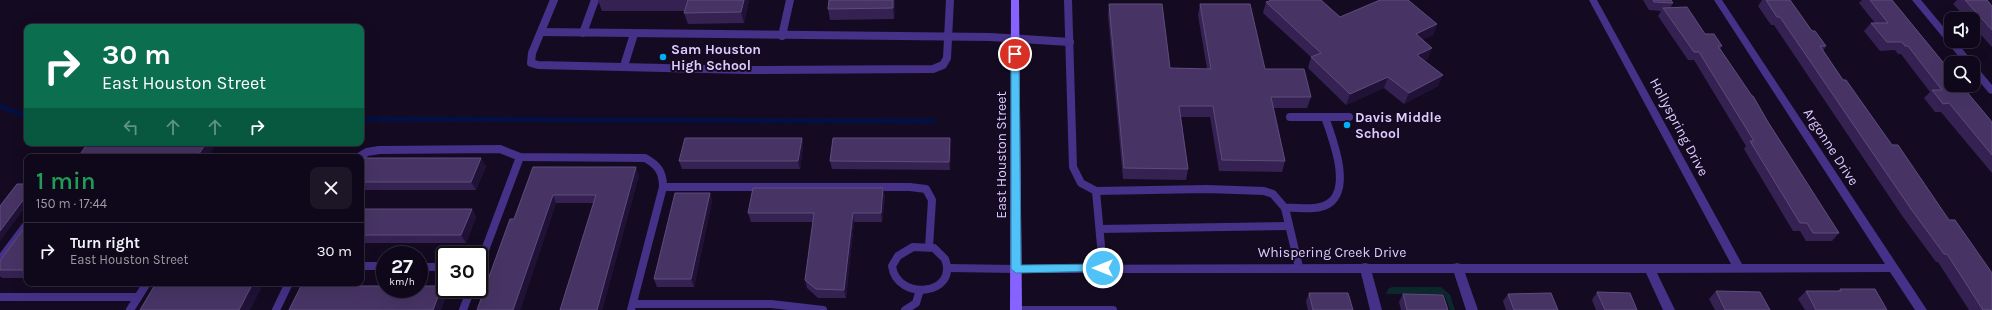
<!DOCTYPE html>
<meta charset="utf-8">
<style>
body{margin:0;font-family:Karla,sans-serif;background:#1d1627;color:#f1f3f6;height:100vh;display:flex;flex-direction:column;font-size:15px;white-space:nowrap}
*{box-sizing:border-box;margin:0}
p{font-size:13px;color:#9b9aa2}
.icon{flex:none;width:22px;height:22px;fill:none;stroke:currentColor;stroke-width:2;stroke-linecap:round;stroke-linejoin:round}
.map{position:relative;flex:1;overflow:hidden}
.details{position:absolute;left:24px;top:154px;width:340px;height:132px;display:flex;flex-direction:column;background:#0f081a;border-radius:8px;box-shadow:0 4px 16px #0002,0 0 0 1px #2f2939}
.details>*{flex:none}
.top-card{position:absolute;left:24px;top:24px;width:340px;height:122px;border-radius:8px;box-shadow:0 4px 16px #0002,0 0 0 1px #2f2939;background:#0b6e4f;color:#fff;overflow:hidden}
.tools{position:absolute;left:1944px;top:12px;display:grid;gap:8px}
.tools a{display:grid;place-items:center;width:36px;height:36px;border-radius:8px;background:#0f081a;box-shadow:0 4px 16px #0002,0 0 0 1px #2f2939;font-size:20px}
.speed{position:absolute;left:376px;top:246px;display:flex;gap:8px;font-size:20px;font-weight:700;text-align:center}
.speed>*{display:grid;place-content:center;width:52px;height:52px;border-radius:50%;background:#0f081a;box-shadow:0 4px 16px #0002,0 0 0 1px #2f2939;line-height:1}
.speed small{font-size:10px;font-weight:400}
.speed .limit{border:2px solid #111;border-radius:6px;background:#fff;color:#111}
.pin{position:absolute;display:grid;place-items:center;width:34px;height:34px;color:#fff;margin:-17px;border:2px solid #fff;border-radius:50%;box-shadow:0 1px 4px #0007}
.me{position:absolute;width:44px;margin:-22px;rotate:270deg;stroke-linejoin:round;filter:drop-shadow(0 0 3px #0008)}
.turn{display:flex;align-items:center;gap:14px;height:84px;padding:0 12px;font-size:18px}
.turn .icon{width:52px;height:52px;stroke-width:2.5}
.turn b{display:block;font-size:28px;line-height:34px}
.lanes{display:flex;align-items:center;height:38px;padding:0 12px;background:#0003;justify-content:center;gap:20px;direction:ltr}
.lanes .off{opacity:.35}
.round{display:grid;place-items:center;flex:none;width:42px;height:42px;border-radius:8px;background:#1d1627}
.head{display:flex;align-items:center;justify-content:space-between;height:68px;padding:0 12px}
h1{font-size:24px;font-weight:600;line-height:30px;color:#1e9e55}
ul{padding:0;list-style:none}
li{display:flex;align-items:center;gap:12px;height:56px;padding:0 12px;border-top:1px solid #2f2939}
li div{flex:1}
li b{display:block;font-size:15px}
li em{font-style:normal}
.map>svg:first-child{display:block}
.green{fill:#0d282d}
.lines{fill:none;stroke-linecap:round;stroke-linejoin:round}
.stream{stroke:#040f42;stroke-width:5}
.lane{stroke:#453187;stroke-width:8}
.street{fill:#453187;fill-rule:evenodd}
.secondary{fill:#8663ff;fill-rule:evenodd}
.wall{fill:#352252}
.shaded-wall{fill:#201137}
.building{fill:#473465;stroke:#5e4c7d}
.route{fill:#4fc3f7;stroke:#337fa1}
.poi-dot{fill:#00aff7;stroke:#140b22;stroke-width:1.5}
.labels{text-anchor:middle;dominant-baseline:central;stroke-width:4;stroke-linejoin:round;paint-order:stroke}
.poi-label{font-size:14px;font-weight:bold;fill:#dcccff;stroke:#140b22;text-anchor:start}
.street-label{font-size:14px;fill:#dcccff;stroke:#140b22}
</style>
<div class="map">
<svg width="1992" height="310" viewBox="0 0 1992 310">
<rect width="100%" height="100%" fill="#140b22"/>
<polygon class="green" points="1392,287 1441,287 1450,295 1455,310 1450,310 1444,294 1386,294 1388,289"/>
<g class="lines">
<g class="stream">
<polyline points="0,106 27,116"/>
<polyline points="361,119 933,121"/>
</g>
<g class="lane">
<polyline points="554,0 532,53 531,63 538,65 747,70 933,69 943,65 947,58 950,0"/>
<polyline points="1068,0 1073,167 1081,183 1096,191 1207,189 1264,191 1273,194 1285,208 1299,267"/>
<polyline points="542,32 990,37 1070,42"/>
<polyline points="583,33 595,0"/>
<polyline points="782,36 790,0"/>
<polyline points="624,66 634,34"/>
<polyline points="1325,117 1349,117"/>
<path d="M359,157L367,152L379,150L500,149L520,157L645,158C658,165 663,172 663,187L631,310"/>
<polyline points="663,187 910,187 926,189 932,200 929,247"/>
<polyline points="1096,191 1103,268"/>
<path d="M1285,208C1298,207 1316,211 1328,204C1353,189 1332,138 1325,117H1290"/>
<polyline points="1100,229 1289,226"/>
<path d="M913,247L934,248L945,259C959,295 897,302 892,266L898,256Z"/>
<polyline points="0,260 27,224"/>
<polyline points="361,266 385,266"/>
<polyline points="479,266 520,157"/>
<polyline points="419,267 445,267"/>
<polyline points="948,268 1016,269"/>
<polyline points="0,297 138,297"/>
<polyline points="633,304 771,304 823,310"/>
<polyline points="130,310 147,283"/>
<polyline points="276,310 289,283"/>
<polyline points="463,310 471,289"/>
<polyline points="905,310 916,303 919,293"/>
<polyline points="1023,310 1113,310"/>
</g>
<g class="street">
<polygon points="1589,0 1597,0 1742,264 1885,264 1714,0 1722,0 1927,310 1915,310 1890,272 1657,273 1675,310 1663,310 1646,273 1465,273 1478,310 1466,310 1454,273 1372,273 1382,310 1370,310 1361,273 1016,273 1012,272 1011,269 1012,266 1016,265 1361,264 1365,263 1369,264 1453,264 1457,263 1461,264 1731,264"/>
<polygon points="1912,0 1921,0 1951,36 1951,41 1956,41 1972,61 1974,63 1973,64 1964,63"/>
<polygon points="1973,65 1976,66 1992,85 1992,94 1989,93 1973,74"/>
</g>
<polygon class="secondary" points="1011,0 1019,0 1022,310 1010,310"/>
</g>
<g class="wall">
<polygon points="598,0 749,0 744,23 688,24 684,13 685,11 602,11"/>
<polygon points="829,0 895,0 894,19 830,20 828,9"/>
<polygon points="1643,0 1671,0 1673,3 1670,8 1722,46 1720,49 1839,233 1832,241 1806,241 1800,231 1793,231 1744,149 1746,146 1694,60 1688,60 1658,16 1661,11 1649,10"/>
<polygon points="1762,0 1790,0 1812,31 1826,46 1823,51 1992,310 1969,310 1938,262 1936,262 1903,217 1774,25 1771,25 1758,6"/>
<polygon points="1862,0 1892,0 1992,122 1992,173 1941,112 1935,112 1924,98 1930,92 1901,54 1898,54 1895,50 1880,51 1864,31 1871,23 1875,23 1859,3"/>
<polygon points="1957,0 1987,0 1992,6 1992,47 1973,26 1973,19 1967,19 1953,4"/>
<polygon points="1266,2 1340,17 1437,24 1433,35 1423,39 1428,59 1424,60 1438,86 1404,104 1384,88 1346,105 1308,68 1311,57 1263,13"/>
<polygon points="1109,4 1170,68 1207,69 1198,15 1200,4 1265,69 1311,97 1307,108 1273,108 1285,161 1282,172 1219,171 1210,117 1181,117 1188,169 1186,180 1123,179 1108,15"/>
<polygon points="802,138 803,146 800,169 682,169 679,161"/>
<polygon points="950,138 951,146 950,170 832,169 830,161"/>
<polygon points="361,162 486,166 476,190 361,190"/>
<polygon points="533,167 639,175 602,310 560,310 594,203 556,203 520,310 477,310 514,219"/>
<polygon points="883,188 885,197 882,222 854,222 846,298 818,298 807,288 805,280 813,222 751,222 748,213"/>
<polygon points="710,193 712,201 694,287 657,287 654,279"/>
<polygon points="361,209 472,209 476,217 466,243 361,243"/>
<polygon points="27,224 27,278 2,278 0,276 0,261"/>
<polygon points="1840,289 1887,310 1805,310 1798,299 1806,291 1838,291"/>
<polygon points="1716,291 1770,310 1715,310 1709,299"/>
<polygon points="1597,292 1637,310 1596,310 1592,300"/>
<polygon points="1309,293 1353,310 1308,310 1306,301"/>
<polygon points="1403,294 1448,310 1401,310 1399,302"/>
<polygon points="1508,294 1558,310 1506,310 1503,301"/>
</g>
<g class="shaded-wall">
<polygon points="744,0 749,0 744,23 741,12"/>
<polygon points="893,0 895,0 894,19 893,8"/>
<polygon points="1437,24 1433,35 1411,45 1416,34"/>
<polygon points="1432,48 1428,59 1412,66 1417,55"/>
<polygon points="1443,75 1438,86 1404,104 1409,93"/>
<polygon points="1388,77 1384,88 1346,105 1350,94"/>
<polygon points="802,138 803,146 800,169 798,161"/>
<polygon points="950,138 951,146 950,170 949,162"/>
<polygon points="206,143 215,143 216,144 208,157 197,157"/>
<polygon points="481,158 486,166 476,190 471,182"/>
<polygon points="636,167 639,175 602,310 597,310"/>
<polygon points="883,188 885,197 882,222 881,213"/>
<polygon points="710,193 712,201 694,287 691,279"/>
<polygon points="27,195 27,205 0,241 0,231"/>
<polygon points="553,195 556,203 520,310 513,310"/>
<polygon points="472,209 476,217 466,243 461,235"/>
<polygon points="853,213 854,222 846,298 844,290"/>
<polygon points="253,283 264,283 250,310 239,310"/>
<polygon points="442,286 447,294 441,310 433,310"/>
</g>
<g class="building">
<polygon points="688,0 744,0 741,12 684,13"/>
<polygon points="829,0 893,0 893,8 828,9"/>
<polygon points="1272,0 1321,0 1340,17 1380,0 1408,0 1437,24 1416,34 1432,48 1417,55 1443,75 1409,93 1388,77 1350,94 1311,57 1321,53 1266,2"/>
<polygon points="1653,0 1671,0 1673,3 1654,2"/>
<polygon points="1766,0 1790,0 1812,31 1815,31 1826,46 1820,46 1843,80 1846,80 1892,145 1898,145 1949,220 1955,220 1992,273 1992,310 1983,310 1947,254 1944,254 1911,209 1780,17 1777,17"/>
<polygon points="1870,0 1892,0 1951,72 1951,85 1961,85 1992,122 1992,155 1949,103 1943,104 1932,90 1942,90 1908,46 1905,46 1902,42 1887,42 1871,23 1888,23"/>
<polygon points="1965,0 1987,0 1992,6 1992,30"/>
<polygon points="1109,4 1162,4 1170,68 1211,69 1200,4 1250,4 1265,69 1304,69 1311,97 1271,97 1285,161 1222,160 1213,106 1179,106 1188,169 1124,168"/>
<polygon points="1687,7 1705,34 1714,34 1722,46 1718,46 1752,96 1753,96 1768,122 1839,233 1813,233 1807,223 1800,223 1750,141 1754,141 1699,52 1694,52 1663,8"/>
<polygon points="685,138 802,138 798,161 679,161"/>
<polygon points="833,138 950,138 949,162 830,161"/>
<polygon points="88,143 206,143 197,157 78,157"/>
<polygon points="363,158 481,158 471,182 361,182 361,162"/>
<polygon points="533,167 636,167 597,310 560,310 596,195 553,195 513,310 477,310 510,219 514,219"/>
<polygon points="17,184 27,184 27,195 0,231 0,206"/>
<polygon points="753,188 883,188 881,213 853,213 844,290 816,289 805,280 814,213 748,213"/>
<polygon points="675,193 710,193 691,279 654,279"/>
<polygon points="361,209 472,209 461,235 361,235"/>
<polygon points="27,224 27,270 0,270 0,261"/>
<polygon points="156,283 253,283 239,310 140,310"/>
<polygon points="301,286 385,286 385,289 419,289 419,286 442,286 433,310 289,310"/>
<polygon points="1840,289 1875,289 1887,310 1816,310 1806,291 1841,291"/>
<polygon points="1716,291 1760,292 1770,310 1725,310"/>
<polygon points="1597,292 1630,293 1637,310 1605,310"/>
<polygon points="1309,293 1348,293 1353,310 1313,310"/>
<polygon points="1551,293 1558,310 1514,310 1508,294"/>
<polygon points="1403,294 1443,295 1448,310 1407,310"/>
</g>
<polygon class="route" points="1015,51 1019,54 1021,265 1103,264 1108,268 1107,271 1016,273 1011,269 1011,54"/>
<g class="poi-dot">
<circle cx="663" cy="57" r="4"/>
<circle cx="1347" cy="125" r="4"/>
</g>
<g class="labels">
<g class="poi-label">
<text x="671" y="49">Sam Houston<tspan x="671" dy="16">High School</tspan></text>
<text x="1355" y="117">Davis Middle<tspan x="1355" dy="16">School</tspan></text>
</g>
<g class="street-label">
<text transform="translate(1679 127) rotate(62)">Hollyspring Drive</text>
<text transform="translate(1831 147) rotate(57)">Argonne Drive</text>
<text transform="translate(1001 155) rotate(-90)">East Houston Street</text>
<text x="1332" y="252">Whispering Creek Drive</text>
</g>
</g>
</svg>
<div class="tools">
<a><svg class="icon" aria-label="sound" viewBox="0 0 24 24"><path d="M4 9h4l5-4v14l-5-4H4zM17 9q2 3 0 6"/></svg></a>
<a><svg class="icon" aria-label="search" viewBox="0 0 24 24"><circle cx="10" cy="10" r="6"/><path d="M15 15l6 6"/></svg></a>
</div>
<div class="speed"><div>27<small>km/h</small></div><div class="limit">30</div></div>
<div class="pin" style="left:1015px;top:54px;background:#d93025"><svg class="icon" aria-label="arrive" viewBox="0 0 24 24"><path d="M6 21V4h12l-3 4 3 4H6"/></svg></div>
<svg class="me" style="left:1103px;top:268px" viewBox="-20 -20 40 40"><circle r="17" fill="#4fc3f7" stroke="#fff" stroke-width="3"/><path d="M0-11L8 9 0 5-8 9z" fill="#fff"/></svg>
<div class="top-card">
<div class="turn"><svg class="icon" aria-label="right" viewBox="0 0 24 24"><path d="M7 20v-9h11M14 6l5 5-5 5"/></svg><div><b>30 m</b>East Houston Street</div></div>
<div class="lanes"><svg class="icon off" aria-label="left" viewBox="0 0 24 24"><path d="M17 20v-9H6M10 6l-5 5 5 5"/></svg><svg class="icon off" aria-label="ahead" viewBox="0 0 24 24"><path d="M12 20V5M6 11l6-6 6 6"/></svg><svg class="icon off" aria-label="ahead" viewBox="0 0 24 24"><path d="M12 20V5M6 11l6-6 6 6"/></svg><svg class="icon" aria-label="right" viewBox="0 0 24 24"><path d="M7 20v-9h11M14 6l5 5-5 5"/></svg></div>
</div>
<section class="details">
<div class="head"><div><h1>1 min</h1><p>150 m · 17:44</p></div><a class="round"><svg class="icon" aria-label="close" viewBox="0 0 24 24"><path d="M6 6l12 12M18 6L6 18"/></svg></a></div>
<ul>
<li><svg class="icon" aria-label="right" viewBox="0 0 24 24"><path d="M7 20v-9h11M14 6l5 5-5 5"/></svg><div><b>Turn right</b><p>East Houston Street</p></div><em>30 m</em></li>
</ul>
</section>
</div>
